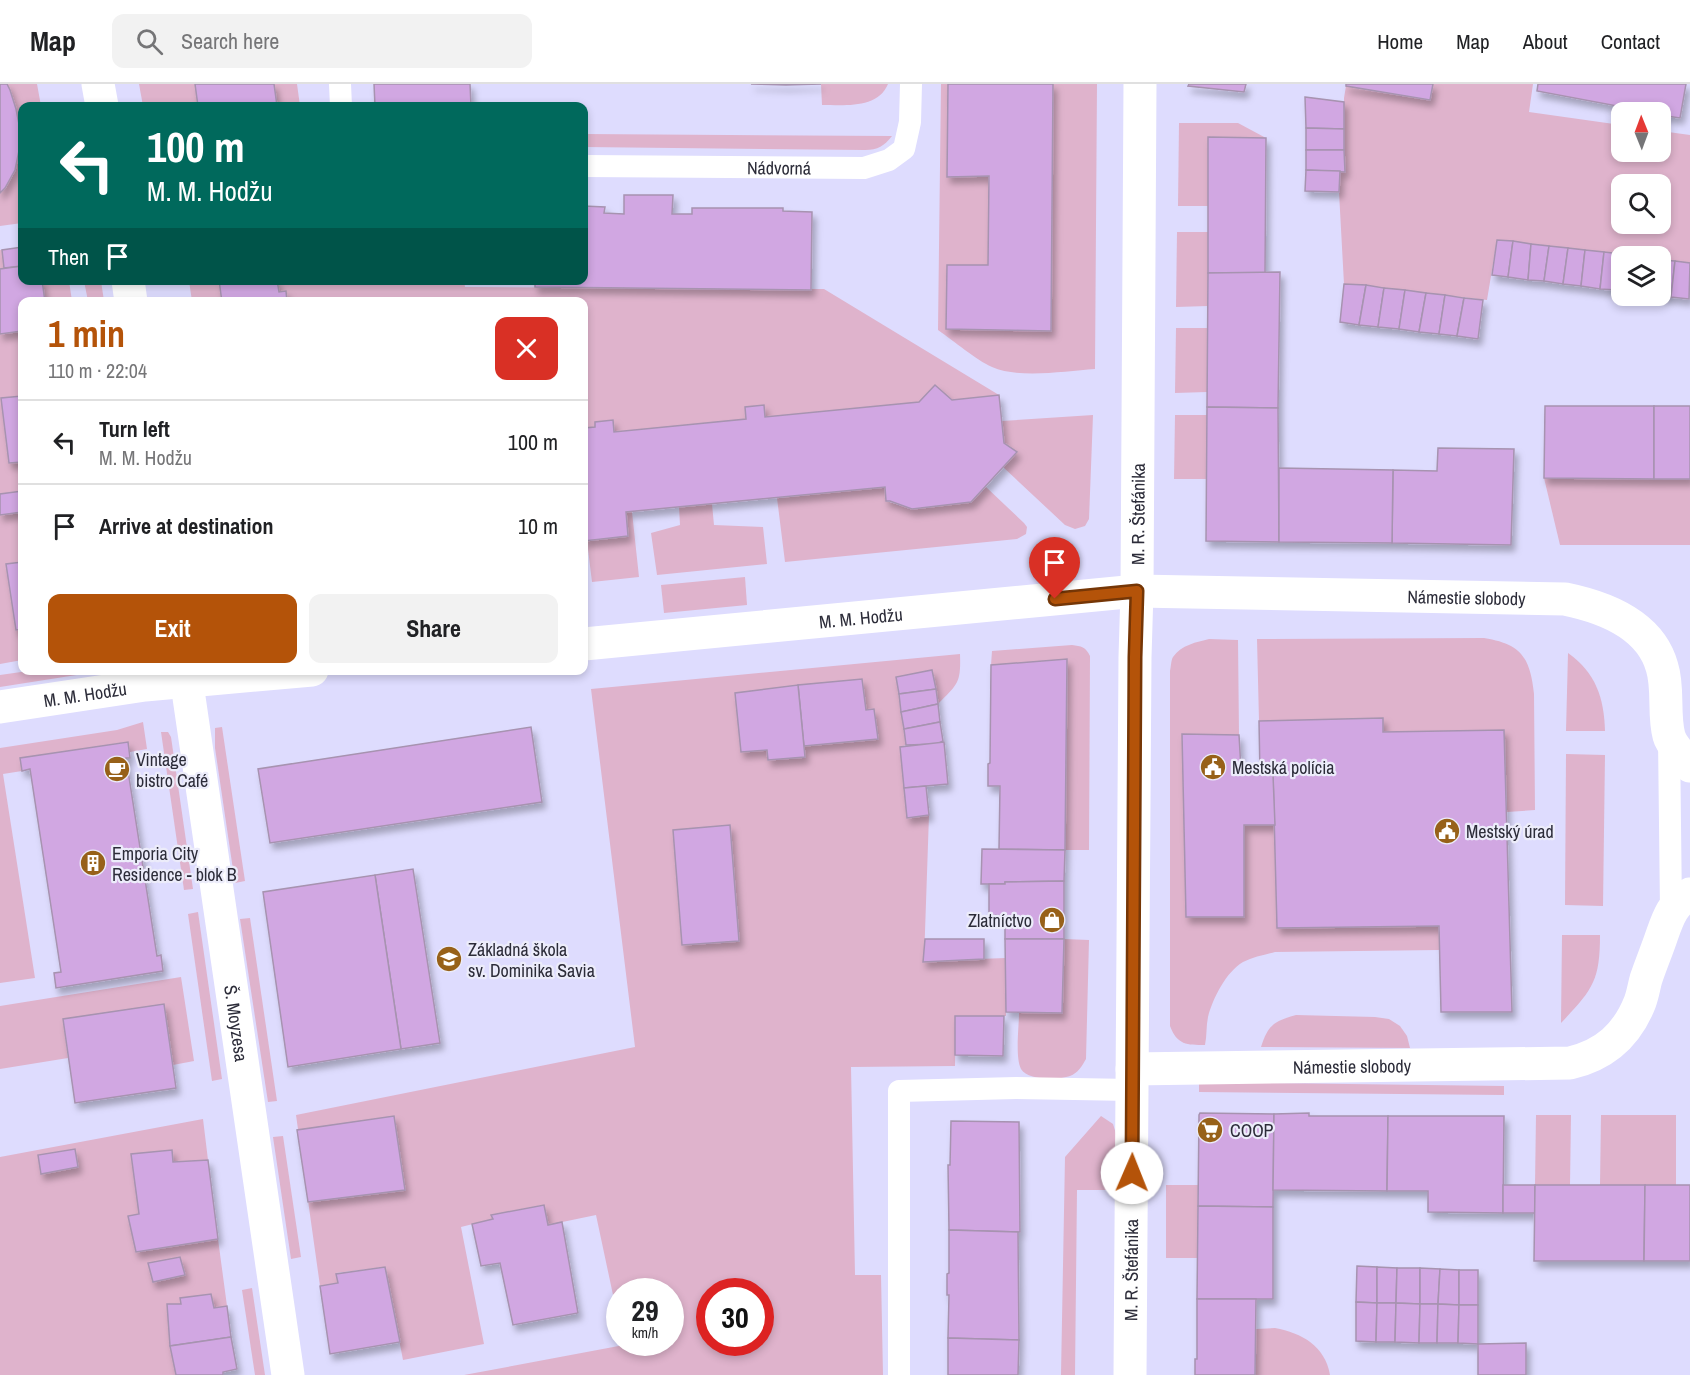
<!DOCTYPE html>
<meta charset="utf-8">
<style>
body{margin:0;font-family:"Archivo Narrow",sans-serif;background:#f2f2f2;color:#202124;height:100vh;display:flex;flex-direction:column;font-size:22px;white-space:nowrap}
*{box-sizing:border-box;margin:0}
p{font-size:20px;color:#757577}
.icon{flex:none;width:33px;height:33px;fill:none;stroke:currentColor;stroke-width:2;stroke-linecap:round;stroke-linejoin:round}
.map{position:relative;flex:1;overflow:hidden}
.sheet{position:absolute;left:18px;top:213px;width:570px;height:378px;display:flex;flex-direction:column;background:#fff;border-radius:12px;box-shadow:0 3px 9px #0003}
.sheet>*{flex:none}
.banner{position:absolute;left:18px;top:18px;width:570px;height:183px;border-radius:12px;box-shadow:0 3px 9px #0003;background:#00695c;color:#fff;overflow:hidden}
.needle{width:39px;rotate:359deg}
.tools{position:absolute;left:1611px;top:18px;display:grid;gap:12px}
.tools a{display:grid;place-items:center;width:60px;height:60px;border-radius:12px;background:#fff;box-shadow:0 3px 9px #0003;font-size:30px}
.speed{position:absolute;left:606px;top:1194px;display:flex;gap:12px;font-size:30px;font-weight:700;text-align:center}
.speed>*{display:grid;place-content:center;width:78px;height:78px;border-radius:50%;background:#fff;box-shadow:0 3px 9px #0003;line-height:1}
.speed small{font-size:15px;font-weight:400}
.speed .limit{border:9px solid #d22;background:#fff;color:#111}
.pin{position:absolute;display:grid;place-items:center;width:51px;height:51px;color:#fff;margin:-62px -26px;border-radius:50% 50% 50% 0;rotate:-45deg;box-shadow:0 0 6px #0007}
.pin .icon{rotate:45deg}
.me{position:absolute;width:66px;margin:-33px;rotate:1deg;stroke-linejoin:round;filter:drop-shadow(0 0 4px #0008)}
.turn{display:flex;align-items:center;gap:21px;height:126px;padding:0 30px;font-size:27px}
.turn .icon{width:78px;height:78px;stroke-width:2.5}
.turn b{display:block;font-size:42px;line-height:51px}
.then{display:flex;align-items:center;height:57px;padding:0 30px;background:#0003;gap:12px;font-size:22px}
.round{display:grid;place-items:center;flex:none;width:63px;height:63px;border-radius:12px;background:#f2f2f2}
.overview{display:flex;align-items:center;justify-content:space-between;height:102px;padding:0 30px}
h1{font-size:36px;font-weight:700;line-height:45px;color:#b45309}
.action{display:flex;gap:12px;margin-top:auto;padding:12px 30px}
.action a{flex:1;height:69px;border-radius:12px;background:#b45309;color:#fff;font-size:24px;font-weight:700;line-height:69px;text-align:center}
.action a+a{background:#f2f2f2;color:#202124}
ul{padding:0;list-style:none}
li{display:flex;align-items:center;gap:18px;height:84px;padding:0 30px;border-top:2px solid #e0e0e0}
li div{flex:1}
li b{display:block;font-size:22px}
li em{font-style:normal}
header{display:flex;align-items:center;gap:36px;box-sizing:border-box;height:84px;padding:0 30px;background:#fff;border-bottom:2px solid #e0e0e0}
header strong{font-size:28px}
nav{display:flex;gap:33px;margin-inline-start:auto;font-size:21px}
.search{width:420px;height:54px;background:#f2f2f2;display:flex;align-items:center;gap:15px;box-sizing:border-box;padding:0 21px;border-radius:12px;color:#757577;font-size:22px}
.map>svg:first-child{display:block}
.green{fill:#dfb3cc;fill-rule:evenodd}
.building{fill:#d1a7e2;stroke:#a793b0;stroke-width:1.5;filter:url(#shadow)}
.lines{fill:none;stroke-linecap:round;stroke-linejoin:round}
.service{stroke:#fff;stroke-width:22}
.minor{stroke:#fff;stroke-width:33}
.route-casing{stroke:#753606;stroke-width:15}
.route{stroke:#b45309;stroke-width:10}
.labels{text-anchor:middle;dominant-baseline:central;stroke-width:4.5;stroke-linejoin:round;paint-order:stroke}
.street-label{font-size:18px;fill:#2c2c39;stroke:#ececfa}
.poi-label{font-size:18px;fill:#2c2c39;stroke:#ececfa;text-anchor:start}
</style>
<header>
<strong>Map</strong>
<div class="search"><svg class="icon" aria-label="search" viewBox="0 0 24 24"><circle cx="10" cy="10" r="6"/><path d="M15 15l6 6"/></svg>Search here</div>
<nav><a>Home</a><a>Map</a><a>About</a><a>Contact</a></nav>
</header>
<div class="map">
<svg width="1690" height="1291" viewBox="0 0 1690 1291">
<defs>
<filter id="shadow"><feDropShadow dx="3.5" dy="6" stdDeviation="3" flood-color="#0004"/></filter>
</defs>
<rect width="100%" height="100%" fill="#dedcfe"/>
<g class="green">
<polygon points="7,0 37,0 41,22 22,22 22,44 20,45 16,25"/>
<polygon points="139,0 297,0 300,22 143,22"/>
<path d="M821,0H888C878,25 844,21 822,21Z"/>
<path d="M941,0H948L947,92L989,93L988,181H947L946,245L1051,247L1053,0H1097L1095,285C1065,287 1019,295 992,283C976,276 954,257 938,246Z"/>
<path d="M1433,0H1533L1529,28L1621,41L1622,68H1660L1661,47L1690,51V179L1661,176L1660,172H1636L1497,156L1487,216L1344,200L1339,108L1340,87L1344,66V14L1346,2L1429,16ZM1622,100H1660V140H1622Z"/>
<polygon points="1179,39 1238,39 1266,54 1208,122 1178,122"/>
<path d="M584,50L892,52C884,62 878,66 865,66L584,63Z"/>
<path d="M20,62H22V139L0,142V109C13,96 16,80 20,62Z"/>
<polygon points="1177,148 1208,148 1208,222 1176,223"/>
<polygon points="22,163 22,196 69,197 72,217 22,218 22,576 0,580 0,166"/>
<polygon points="464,196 465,203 824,205 999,311 952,316 935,301 919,318 765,333 763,321 745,323 746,335 614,348 613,336 595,338 595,343 584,344 584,218 192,217 189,197"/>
<polygon points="84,197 101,197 104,217 88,217"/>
<polygon points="1176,244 1208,244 1207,308 1175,309"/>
<polygon points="1093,331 1089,435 1085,442 1075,445 1065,441 1003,383 1017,368 1004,359 1002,337"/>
<polygon points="1175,331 1207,331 1206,395 1174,395"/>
<polygon points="1544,394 1690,395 1690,461 1560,461"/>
<polygon points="885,403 886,417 913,425 971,418 986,403 1024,439 1027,443 1026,450 1017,455 785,478 777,414"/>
<polygon points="712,420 714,441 763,443 767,480 657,491 651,449 680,441 679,423"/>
<polygon points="626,428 632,428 639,493 592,498 587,457 628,452"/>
<polygon points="745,493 747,521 664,529 661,501"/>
<path d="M1484,554C1521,560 1530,573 1534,610L1535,726L1507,728L1504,646L1383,648V634L1259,637L1257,555Z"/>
<path d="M1209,555L1238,556L1239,651L1182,650L1186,833H1244V741H1275L1277,844L1439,842V866L1275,868C1264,871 1253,873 1243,878C1226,888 1213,914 1208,933C1206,942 1207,952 1205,961C1187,961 1177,961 1170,942V587C1171,583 1171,576 1173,573C1181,561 1197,558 1209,555Z"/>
<path d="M1072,561C1081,562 1086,563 1090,572L1089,766H1065L1067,576L991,581L992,567Z"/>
<path d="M1568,569C1596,589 1604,614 1605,647H1566Z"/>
<path d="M960,570C961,599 958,600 938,620L932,586L896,593L906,661L900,663L907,734L929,731L924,877L1006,874V932H956L955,982L851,983L855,1191H881L883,1291H464L624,1261V1259L670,1258V1208H620L619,1239L596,1131L548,1141L543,1121L492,1131L493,1135L461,1143L484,1260L403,1276L385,1183L336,1189L338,1199L320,1202L296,1031L635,963L591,605ZM710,1208H760V1258H710Z"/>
<polygon points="28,587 28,586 102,587 0,603 0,591"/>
<polygon points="143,638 147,665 130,668 127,658 21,674 22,687 3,690 35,894 0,899 0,664 117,646"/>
<polygon points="222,643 245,797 235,799 215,664 215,644"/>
<polygon points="161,648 168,648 171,653 193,805 184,806"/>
<polygon points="1566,670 1605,671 1603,822 1565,821"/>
<polygon points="198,828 222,995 212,997 188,830"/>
<polygon points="250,834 277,1017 268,1018 240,835"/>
<path d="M1562,851H1600C1600,898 1592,906 1561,939Z"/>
<path d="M1064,855L1089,856L1086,975C1082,982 1078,989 1070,992C1059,996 1028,997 1021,985C1015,973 1019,943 1019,929H1062Z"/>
<polygon points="181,893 194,977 173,981 164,921 63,935 68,974 0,985 0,922"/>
<path d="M1296,931L1375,933L1389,935L1400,942L1407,952L1410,964L1261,963C1268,941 1274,937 1296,931Z"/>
<polygon points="1199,998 1504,1002 1504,1011 1199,1008"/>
<polygon points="1536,1031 1571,1031 1570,1101 1535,1101"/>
<polygon points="1601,1031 1676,1031 1676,1101 1600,1101"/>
<polygon points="1101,1032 1113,1040 1119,1059 1109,1106 1077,1106 1075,1291 1061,1291 1065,1073"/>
<polygon points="203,1035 208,1076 173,1078 172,1066 131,1071 139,1130 128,1133 136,1167 218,1155 227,1222 214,1224 211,1210 180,1214 181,1220 167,1221 170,1262 176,1291 0,1291 0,1073"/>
<polygon points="283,1052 301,1173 291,1175 273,1053"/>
<polygon points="1166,1101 1198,1101 1197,1174 1166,1174"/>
<polygon points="252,1204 265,1291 255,1291 242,1206"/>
<path d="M1275,1244C1302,1249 1325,1262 1330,1291H1255L1256,1245Z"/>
</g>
<g class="building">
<polygon points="0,0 7,0 10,6 16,25 20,45 20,62 15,86 5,104 0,109"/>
<polygon points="195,0 274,0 277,22 198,22"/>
<polygon points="374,0 470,0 471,22 375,22"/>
<polygon points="751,0 821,0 786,1"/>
<polygon points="948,0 1053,0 1051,247 946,245 947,181 988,181 989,92 947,93"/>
<polygon points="1189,0 1246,0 1244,8 1188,2"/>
<polygon points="1346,0 1433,0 1430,16 1346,2"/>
<polygon points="1538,0 1686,0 1680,34 1660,31 1660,28 1649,28 1537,7"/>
<polygon points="1305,13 1344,18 1344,45 1306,44"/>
<polygon points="1306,44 1344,45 1344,66 1306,66"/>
<polygon points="1208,53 1266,54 1265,189 1208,189"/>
<polygon points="1306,66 1344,66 1345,88 1306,86"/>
<polygon points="1306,86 1340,87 1339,108 1305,107"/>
<polygon points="624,111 673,111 672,130 692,130 692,124 783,124 783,127 812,128 811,206 535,203 535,196 584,196 584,122 605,123 604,129 624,130"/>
<polygon points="1497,156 1513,157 1508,193 1492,191"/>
<polygon points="1513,157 1531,160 1528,196 1508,193"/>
<polygon points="1531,160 1549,162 1544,197 1528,196"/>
<polygon points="1549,162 1568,164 1563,200 1544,197"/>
<polygon points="22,163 22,182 4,184 2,166"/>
<polygon points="1568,164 1585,166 1581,202 1563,200"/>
<polygon points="1585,166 1604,168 1600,205 1581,202"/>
<polygon points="1604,168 1621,170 1617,206 1600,205"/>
<polygon points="1621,170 1636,172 1622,172 1622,207 1617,206"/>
<polygon points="1660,176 1675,177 1671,213 1658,212 1660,212"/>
<polygon points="1675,177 1690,179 1689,215 1671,213"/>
<polygon points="22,182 22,196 42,196 45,218 22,218 22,247 0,250 0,185"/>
<polygon points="1280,188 1278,324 1207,323 1208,189"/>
<polygon points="219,196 277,196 279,208 286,207 287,218 222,218"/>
<polygon points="1344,200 1366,201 1359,241 1340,238"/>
<polygon points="1366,201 1384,204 1378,243 1359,241"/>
<polygon points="1384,204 1405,206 1399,245 1378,243"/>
<polygon points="1405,206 1426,209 1419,248 1399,245"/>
<polygon points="1426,209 1445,211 1439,250 1419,248"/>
<polygon points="1445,211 1464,214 1457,252 1439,250"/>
<polygon points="1464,214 1483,216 1478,255 1457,252"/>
<polygon points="935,301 952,316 999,311 1004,359 1017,368 971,418 912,425 890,417 886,417 885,403 626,428 628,452 584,457 584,344 595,343 595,338 613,336 614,348 746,335 745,323 764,321 765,333 919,318"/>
<polygon points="22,312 22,378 9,379 1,314"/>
<polygon points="1545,322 1654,322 1654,395 1544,394"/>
<rect x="1654" y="322" width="36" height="73"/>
<polygon points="1207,323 1278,324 1279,458 1206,457"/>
<polygon points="1438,364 1514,365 1511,461 1392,459 1393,386 1437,387"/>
<polygon points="1279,384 1393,386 1392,459 1279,458"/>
<polygon points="22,407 22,428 0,431 0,410"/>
<polygon points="22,478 22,545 16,546 6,480"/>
<polygon points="1067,575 1065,766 999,765 1000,702 988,702 988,680 990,679 991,581"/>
<polygon points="932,586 936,605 899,610 896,593"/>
<polygon points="862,595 866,626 874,625 878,655 804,662 798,601"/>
<polygon points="798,601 805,673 768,676 767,666 741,668 735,609"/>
<polygon points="936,605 938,620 901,628 899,610"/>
<polygon points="938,620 940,638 904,645 901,628"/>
<polygon points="1383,634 1383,648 1504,646 1512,928 1441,928 1439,842 1277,844 1273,691 1260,691 1259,637"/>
<polygon points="940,638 943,657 937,660 906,661 904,645"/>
<polygon points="531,643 542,718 270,759 258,685"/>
<polygon points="1182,650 1239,651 1241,685 1260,684 1260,691 1273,691 1275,741 1244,741 1244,833 1186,833"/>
<polygon points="128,658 130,674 126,674 157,872 161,871 163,887 56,904 54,889 61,888 30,685 22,687 20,674"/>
<polygon points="944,658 948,700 904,704 900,663"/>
<polygon points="926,702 929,731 907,734 904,704"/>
<polygon points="730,741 739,857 682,861 673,746"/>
<polygon points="982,765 1065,766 1064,797 1005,798 1005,800 981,800"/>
<polygon points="413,785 440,959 401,965 375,791"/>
<polygon points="375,791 401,965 288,983 263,808"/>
<polygon points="1064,797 1064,855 1005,855 1005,832 989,831 989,800 1005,800 1005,798"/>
<polygon points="925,855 984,855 984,875 923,878"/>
<polygon points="1005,855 1064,855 1062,929 1006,928"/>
<polygon points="164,920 176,1004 75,1019 63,935"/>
<polygon points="955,932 1004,932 1003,972 955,971"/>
<polygon points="1200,1029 1274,1030 1273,1123 1198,1122 1199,1031"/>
<polygon points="1309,1029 1309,1032 1388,1032 1387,1107 1273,1106 1274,1030"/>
<polygon points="394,1032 405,1106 308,1118 297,1046"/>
<polygon points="1388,1032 1504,1032 1503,1129 1428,1128 1428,1107 1387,1107"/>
<polygon points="951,1037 1019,1038 1020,1148 949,1146 948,1081 950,1081"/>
<polygon points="75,1065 78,1083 41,1090 38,1071"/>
<polygon points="172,1066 173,1078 208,1076 218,1155 136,1168 128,1132 139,1130 131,1070"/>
<rect x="1503" y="1101" width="32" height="28"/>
<polygon points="1535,1101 1645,1101 1644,1177 1534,1177"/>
<polygon points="1645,1101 1690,1101 1690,1177 1644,1177"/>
<polygon points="544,1121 548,1141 562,1138 578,1229 513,1241 500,1179 481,1182 472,1140 493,1135 491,1131"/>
<polygon points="1198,1122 1273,1123 1273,1215 1197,1215"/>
<polygon points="949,1146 1018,1148 1019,1256 948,1254 949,1211 947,1211 947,1190 949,1189"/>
<polygon points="180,1173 185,1191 153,1198 148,1179"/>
<polygon points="1357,1182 1377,1183 1377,1219 1356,1218"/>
<polygon points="385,1183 400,1258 330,1270 320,1202 338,1199 336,1190"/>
<polygon points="1377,1183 1397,1184 1396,1219 1377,1219"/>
<polygon points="1397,1184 1420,1184 1420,1220 1396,1219"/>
<polygon points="1420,1184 1440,1185 1438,1220 1420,1220"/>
<polygon points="1440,1185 1459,1186 1459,1221 1438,1220"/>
<rect x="1459" y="1186" width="19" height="35"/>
<polygon points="211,1210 214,1224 227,1222 231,1253 170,1262 167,1220 181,1220 180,1214"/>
<polygon points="1197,1215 1256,1215 1255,1291 1195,1291 1195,1275 1197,1275"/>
<polygon points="1356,1218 1377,1219 1376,1258 1356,1257"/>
<polygon points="1377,1219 1396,1219 1395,1258 1376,1258"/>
<polygon points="1396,1219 1420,1220 1419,1259 1395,1258"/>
<polygon points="1420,1220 1438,1220 1437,1259 1419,1259"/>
<polygon points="1438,1220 1459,1221 1458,1259 1437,1259"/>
<polygon points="1459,1221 1478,1221 1478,1260 1458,1259"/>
<polygon points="231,1253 237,1285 223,1288 223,1291 176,1291 170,1262"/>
<polygon points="948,1254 1019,1256 1018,1291 948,1291"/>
<polygon points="1526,1259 1526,1291 1478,1291 1478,1260"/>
</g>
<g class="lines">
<g class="service">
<polyline points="340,0 341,22"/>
<path id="s1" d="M584,82L864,84L889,76L904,65L910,38L911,0"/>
<polyline points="1669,654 1671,826"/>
<polyline points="899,1291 899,1007 1016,1004 1132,1006"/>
</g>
<g class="minor">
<polyline points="98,0 102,22"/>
<polyline points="128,196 131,218"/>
<path id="s2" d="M584,560L1137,507L1565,515C1604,523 1650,540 1662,583C1669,605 1663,630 1669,652C1671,660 1684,675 1690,682"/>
<path id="s3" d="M185,586L288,1291"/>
<path id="s4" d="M0,623L145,601L312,586"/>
<path id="s5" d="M1132,985L1570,979C1605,971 1627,951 1640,918C1643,910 1644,902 1646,895C1651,880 1657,866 1662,851C1668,834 1673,819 1690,810"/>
<path id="s6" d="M1130,1291L1135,573L1137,507L1140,0"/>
</g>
</g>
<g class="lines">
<g class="route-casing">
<polyline id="route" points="1055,515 1137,507 1135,573 1132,1089"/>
</g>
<use href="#route" class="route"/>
</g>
<defs>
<g id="civic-disc" transform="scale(1.35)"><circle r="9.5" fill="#976119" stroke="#ececfa"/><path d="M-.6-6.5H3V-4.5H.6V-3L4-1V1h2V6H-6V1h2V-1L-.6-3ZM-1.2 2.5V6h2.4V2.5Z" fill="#fff"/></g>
<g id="cafe-disc" transform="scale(1.35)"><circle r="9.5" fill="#976119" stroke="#ececfa"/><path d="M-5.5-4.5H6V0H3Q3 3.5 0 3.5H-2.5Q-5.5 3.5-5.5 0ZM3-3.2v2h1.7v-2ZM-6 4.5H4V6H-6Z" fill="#fff"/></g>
<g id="building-disc" transform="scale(1.35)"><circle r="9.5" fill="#976119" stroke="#ececfa"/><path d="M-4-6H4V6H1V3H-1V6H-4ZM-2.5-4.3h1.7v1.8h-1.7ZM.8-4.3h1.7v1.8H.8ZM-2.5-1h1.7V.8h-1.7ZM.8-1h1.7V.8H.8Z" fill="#fff"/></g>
<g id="shop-disc" transform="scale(1.35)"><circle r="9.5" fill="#976119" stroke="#ececfa"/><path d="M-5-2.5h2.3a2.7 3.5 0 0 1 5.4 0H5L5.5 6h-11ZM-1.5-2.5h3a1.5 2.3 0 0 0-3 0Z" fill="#fff"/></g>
<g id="school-disc" transform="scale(1.35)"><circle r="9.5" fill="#976119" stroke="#ececfa"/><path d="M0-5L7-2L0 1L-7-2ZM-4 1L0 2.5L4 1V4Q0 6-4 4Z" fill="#fff"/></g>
<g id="supermarket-disc" transform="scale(1.35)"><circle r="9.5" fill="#976119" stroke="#ececfa"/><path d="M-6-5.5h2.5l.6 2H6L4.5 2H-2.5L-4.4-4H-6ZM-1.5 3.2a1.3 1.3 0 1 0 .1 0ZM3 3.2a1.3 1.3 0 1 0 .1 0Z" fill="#fff"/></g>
</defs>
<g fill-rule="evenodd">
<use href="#civic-disc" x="1213" y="683"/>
<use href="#cafe-disc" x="117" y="685"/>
<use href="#civic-disc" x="1447" y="747"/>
<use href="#building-disc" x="93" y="779"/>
<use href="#shop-disc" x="1052" y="836"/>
<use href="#school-disc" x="449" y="875"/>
<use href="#supermarket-disc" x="1210" y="1046"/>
</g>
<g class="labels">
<g class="street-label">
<text stroke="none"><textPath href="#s1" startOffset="195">Nádvorná</textPath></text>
<text stroke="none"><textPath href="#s6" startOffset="861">M. R. Štefánika</textPath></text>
<text stroke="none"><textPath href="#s2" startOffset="885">Námestie slobody</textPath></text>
<text stroke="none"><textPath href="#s2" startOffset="278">M. M. Hodžu</textPath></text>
<text stroke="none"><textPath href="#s4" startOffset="86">M. M. Hodžu</textPath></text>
<text stroke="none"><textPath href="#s3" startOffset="357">Š. Moyzesa</textPath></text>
<text stroke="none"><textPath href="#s5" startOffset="220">Námestie slobody</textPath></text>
<text stroke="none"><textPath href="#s6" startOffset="105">M. R. Štefánika</textPath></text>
</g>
<g class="poi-label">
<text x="136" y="675">Vintage<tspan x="136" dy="21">bistro Café</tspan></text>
<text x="1232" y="683">Mestská polícia</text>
<text x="1466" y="747">Mestský úrad</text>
<text x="112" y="769">Emporia City<tspan x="112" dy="21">Residence - blok B</tspan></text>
<text x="1032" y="836" text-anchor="end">Zlatníctvo</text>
<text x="468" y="865">Základná škola<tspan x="468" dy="21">sv. Dominika Savia</tspan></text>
<text x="1230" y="1046">COOP</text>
</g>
</g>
</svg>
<div class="tools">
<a><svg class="needle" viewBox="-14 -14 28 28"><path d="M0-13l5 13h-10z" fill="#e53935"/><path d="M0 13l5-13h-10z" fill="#757577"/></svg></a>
<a><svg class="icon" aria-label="search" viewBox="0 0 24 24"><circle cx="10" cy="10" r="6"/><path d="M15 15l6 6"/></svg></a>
<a><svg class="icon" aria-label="layers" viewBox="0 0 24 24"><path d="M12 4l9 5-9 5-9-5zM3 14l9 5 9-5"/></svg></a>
</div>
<div class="speed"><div>29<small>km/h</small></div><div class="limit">30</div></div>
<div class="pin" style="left:1055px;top:515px;background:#d93025"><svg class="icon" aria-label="arrive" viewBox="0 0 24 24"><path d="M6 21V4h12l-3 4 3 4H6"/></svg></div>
<svg class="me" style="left:1132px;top:1089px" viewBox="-20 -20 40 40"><circle r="19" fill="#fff"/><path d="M0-13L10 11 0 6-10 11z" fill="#b45309"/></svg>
<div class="banner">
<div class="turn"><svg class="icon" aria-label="left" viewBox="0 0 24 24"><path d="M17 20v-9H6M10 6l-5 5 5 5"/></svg><div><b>100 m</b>M. M. Hodžu</div></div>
<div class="then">Then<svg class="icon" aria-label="arrive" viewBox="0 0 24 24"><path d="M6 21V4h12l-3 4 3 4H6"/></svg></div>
</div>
<section class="sheet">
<div class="overview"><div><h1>1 min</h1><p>110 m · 22:04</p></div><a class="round" style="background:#d93025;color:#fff"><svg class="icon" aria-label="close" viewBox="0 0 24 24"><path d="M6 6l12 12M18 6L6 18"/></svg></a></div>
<ul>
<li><svg class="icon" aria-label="left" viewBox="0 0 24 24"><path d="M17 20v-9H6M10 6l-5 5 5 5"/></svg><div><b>Turn left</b><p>M. M. Hodžu</p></div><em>100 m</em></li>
<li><svg class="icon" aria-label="arrive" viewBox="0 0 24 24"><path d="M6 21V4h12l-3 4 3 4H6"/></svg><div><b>Arrive at destination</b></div><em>10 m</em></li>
</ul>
<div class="action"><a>Exit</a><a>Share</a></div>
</section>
</div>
